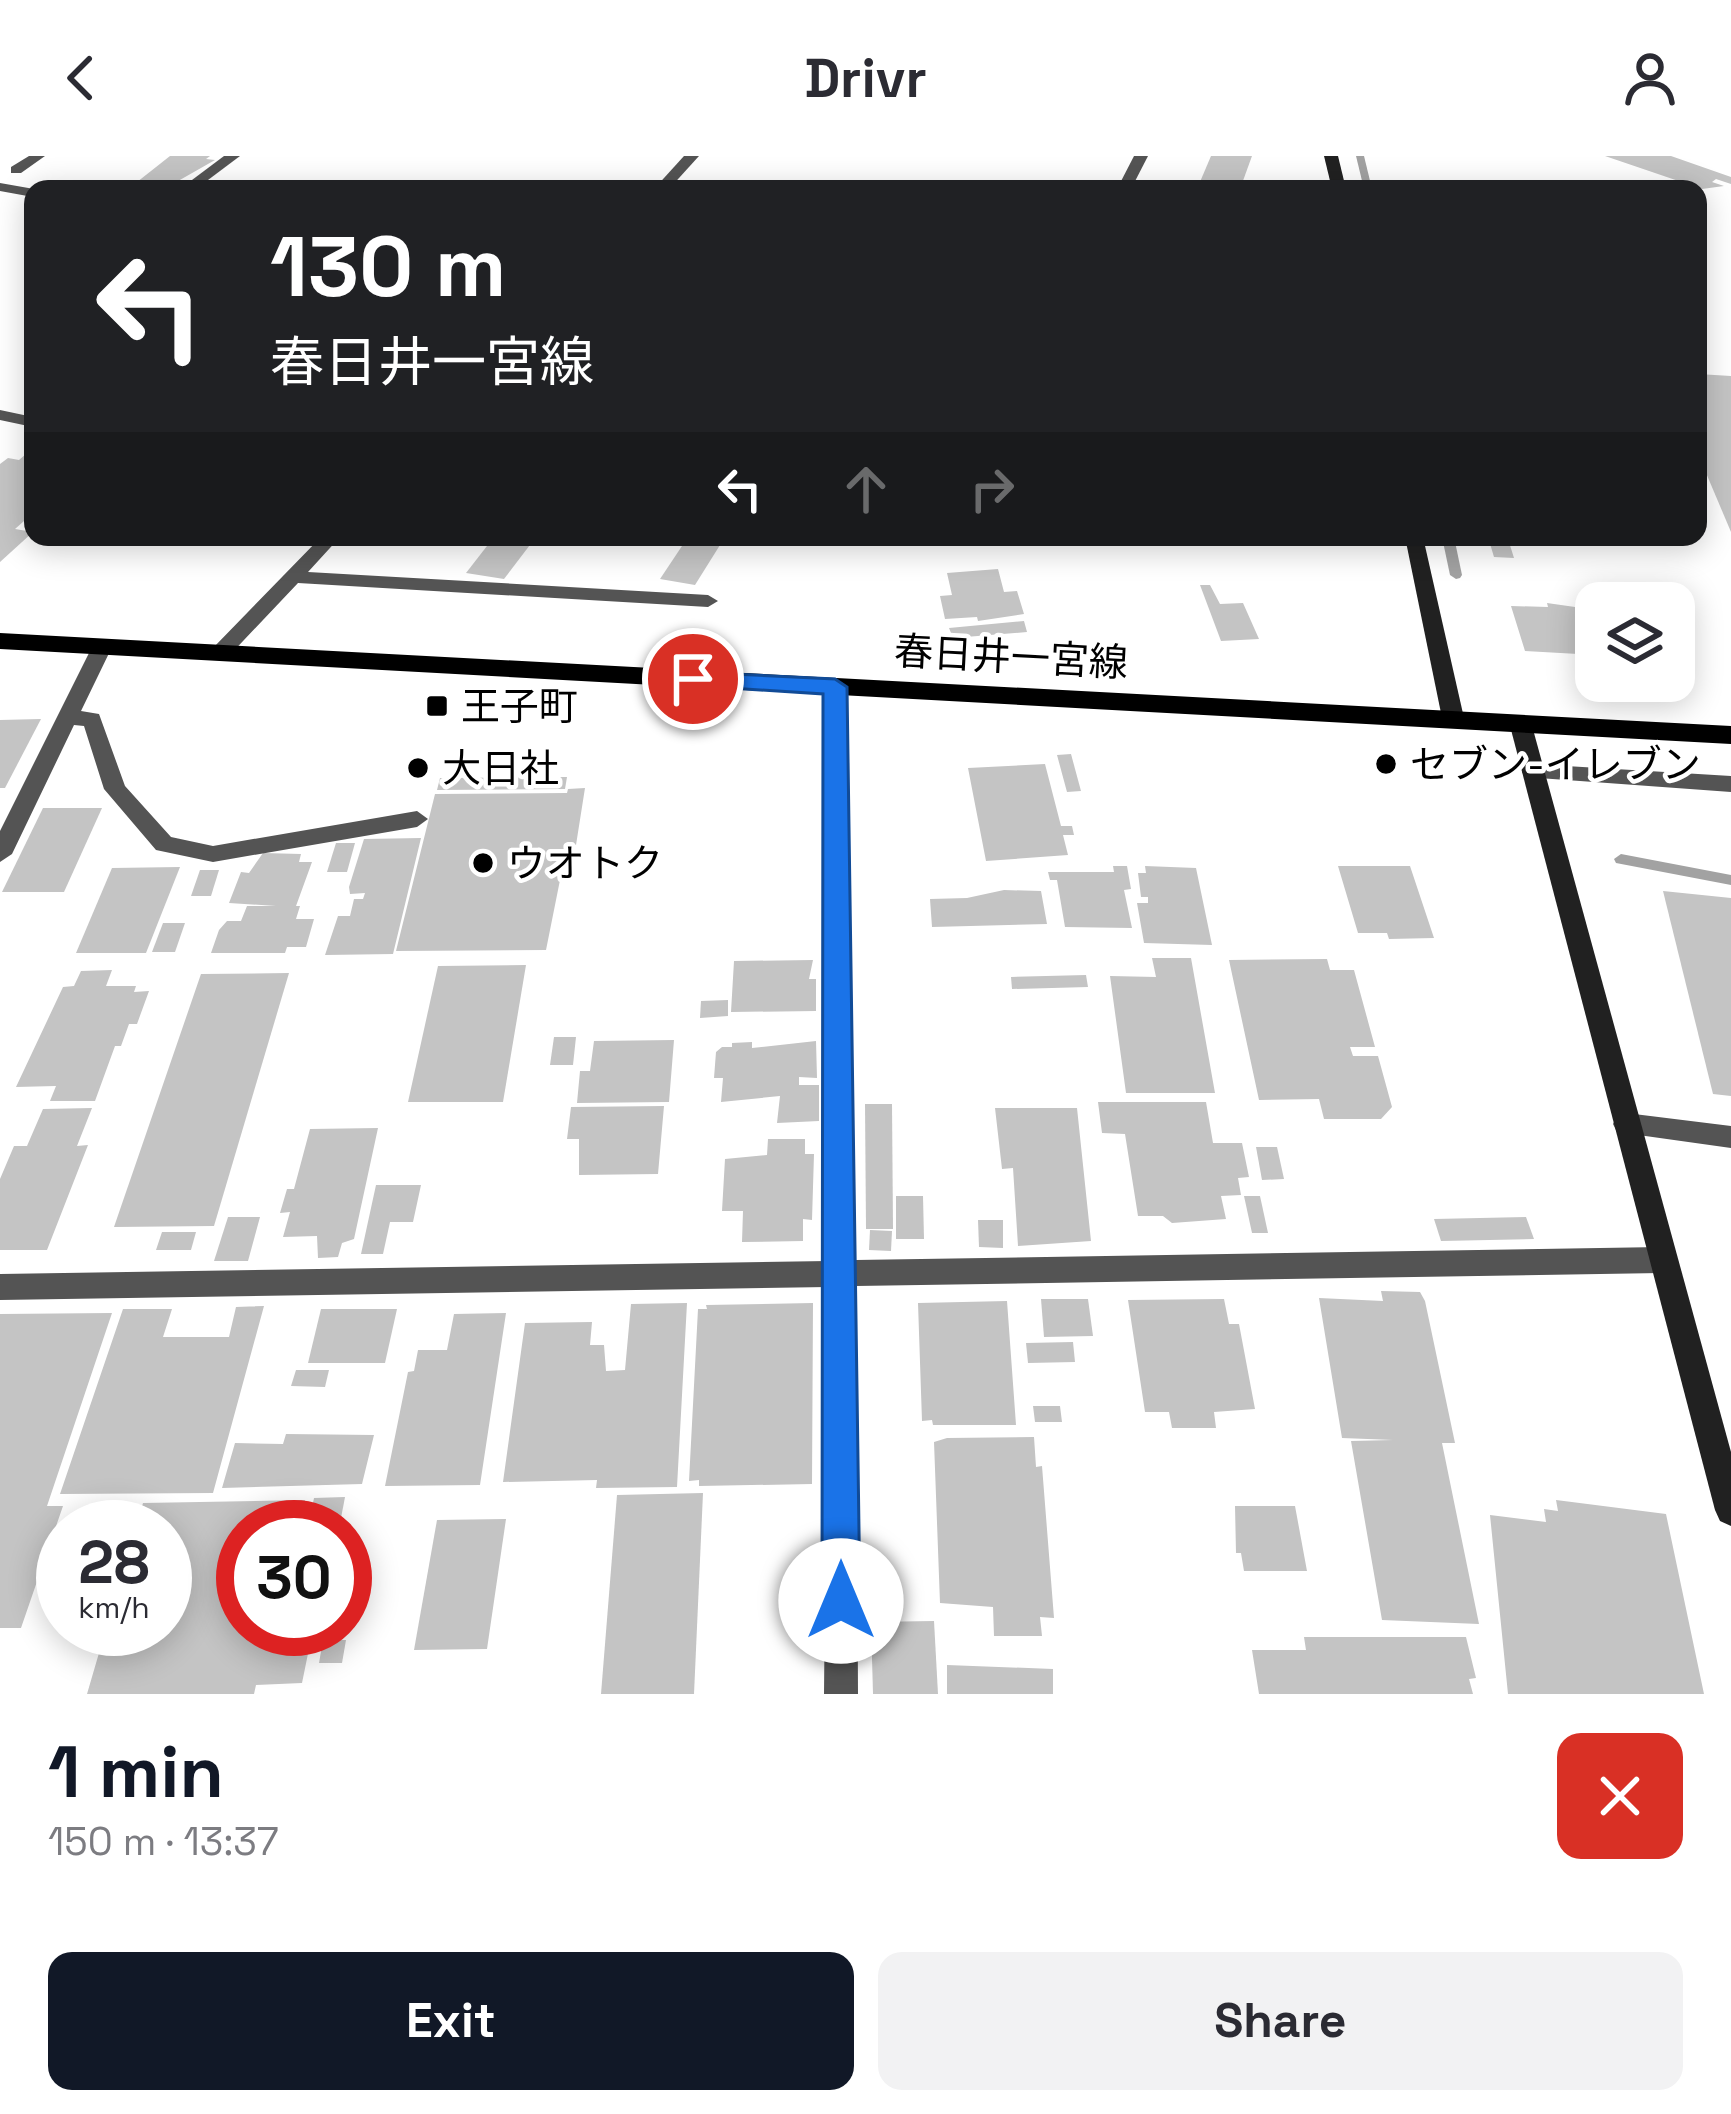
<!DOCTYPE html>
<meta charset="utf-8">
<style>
body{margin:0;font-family:"Space Grotesk","Noto Sans JP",sans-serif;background:#f2f2f3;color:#2b2b33;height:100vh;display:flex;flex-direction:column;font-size:45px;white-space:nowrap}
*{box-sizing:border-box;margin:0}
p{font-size:39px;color:#7c7c81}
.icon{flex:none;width:66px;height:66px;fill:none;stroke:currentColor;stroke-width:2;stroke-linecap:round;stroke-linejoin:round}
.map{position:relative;height:1538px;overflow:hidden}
.sheet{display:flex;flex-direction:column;background:#fff;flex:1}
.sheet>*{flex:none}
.hud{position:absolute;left:24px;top:24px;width:1683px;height:366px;border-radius:24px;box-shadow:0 6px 30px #0003;background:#202124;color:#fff;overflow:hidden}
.controls{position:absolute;left:1575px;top:426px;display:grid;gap:24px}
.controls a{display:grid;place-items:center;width:120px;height:120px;border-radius:24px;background:#fff;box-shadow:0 6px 30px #0003;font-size:60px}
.speed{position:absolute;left:36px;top:1344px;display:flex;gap:24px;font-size:60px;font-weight:700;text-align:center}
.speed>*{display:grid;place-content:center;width:156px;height:156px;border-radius:50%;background:#fff;box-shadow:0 6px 30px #0003;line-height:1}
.speed small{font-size:30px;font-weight:400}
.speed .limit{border:18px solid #d22;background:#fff;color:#111}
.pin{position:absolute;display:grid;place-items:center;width:102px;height:102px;color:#fff;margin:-51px;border:6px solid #fff;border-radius:50%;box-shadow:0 3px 12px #0007}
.me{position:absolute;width:132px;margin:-66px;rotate:0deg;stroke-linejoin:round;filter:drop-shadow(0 0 9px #0008)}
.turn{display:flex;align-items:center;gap:42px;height:252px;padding:0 48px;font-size:54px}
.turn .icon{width:156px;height:156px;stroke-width:2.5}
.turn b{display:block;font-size:84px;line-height:102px}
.lanes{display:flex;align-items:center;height:114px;padding:0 48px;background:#0003;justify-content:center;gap:60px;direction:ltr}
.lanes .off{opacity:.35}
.round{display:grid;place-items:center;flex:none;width:126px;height:126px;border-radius:24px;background:#f2f2f3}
.overview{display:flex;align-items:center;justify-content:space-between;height:204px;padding:0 48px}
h1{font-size:72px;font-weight:600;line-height:90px;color:#111827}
.button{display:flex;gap:24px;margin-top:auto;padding:24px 48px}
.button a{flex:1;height:138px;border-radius:24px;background:#111827;color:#fff;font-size:48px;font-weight:600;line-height:138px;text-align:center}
.button a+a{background:#f2f2f3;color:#2b2b33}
header{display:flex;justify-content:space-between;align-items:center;height:156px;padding:0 48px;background:#fff;font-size:54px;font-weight:600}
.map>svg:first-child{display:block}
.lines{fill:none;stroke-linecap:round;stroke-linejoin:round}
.stream{fill:#a2a2a2;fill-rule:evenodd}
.building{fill:#c4c4c4}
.street{fill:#545454;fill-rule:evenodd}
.secondary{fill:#212121;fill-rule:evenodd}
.primary{fill:#000;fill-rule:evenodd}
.route{fill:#1a73e8;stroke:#114b97;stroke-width:3}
.poi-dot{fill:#000;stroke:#fff;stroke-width:4.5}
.labels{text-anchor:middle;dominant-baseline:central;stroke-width:9;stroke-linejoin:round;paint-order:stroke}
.street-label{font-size:39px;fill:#000;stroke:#fff}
.poi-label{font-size:39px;fill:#000;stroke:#fff;text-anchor:start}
</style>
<header><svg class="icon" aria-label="back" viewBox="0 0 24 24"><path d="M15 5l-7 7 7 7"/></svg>Drivr<svg class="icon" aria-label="person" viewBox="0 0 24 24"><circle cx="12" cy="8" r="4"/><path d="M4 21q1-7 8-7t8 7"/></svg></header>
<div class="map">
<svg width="1731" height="1538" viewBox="0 0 1731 1538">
<rect width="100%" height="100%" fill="#fff"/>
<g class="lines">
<g class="stream">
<polygon points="1356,0 1364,0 1372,33 1364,33"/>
<polygon points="1442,381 1454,381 1462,419 1460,422 1456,423 1450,419"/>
<polygon points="1621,698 1731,719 1731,729 1616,707 1614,703"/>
</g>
</g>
<g class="building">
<polygon points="170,0 210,0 206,3 215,4 164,33 132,30"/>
<polygon points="1211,0 1252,0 1240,33 1197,33"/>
<polygon points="1605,0 1671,0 1731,21 1731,28 1716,23 1712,26 1724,30 1702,33"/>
<polygon points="1698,218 1731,220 1731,376 1698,298"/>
<polygon points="33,292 33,357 15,373 33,376 0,406 0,308 8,302 19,304"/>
<polygon points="494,381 536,381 504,423 466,417"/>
<polygon points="688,381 725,381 695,429 660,423"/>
<polygon points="1488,381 1508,383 1514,402 1494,401"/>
<polygon points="998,413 1004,436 1017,435 1024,458 978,465 977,461 945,463 940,440 952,439 947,417"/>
<polygon points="1200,429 1210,429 1220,448 1243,447 1259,483 1221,485"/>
<polygon points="1547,447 1596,454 1596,499 1525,495 1511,450 1548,451"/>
<polygon points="1024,465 1027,476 953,482 949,472"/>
<polygon points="41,563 5,632 0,632 0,564"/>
<polygon points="1071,598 1081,635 1067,636 1057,599"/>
<polygon points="1045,608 1061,670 1072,670 1074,679 1063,679 1068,699 986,705 968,612"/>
<polygon points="567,621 565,633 437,634 440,622"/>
<polygon points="585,632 576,689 567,689 546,794 396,795 435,638 567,637 568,633"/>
<polygon points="43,652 102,652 64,736 2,736"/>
<polygon points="421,682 393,798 325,799 338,760 350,760 354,743 363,743 365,737 350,738 349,731 364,683"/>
<polygon points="336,687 355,687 347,716 327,716"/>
<polygon points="263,697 301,698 299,706 312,706 296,750 300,750 296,763 314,763 306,791 287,791 285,797 211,797 219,774 227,765 241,765 247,750 276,750 229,747 241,716 249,717"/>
<polygon points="1113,710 1127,710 1131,733 1124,734 1132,772 1065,771 1057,724 1050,724 1048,716 1114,716"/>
<polygon points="1145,710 1196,712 1212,789 1144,787 1137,747 1148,747 1148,741 1141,741 1138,717 1146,717"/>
<polygon points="1338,710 1410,710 1434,782 1389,783 1387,777 1358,777"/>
<polygon points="180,711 146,797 76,797 112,712"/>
<polygon points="200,714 219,714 211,740 191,740"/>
<polygon points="1004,734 1041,735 1047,768 932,771 930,743 967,742"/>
<polygon points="1663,735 1731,742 1731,940 1713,938"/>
<polygon points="163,767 185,767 175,796 152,796"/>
<polygon points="1152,802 1191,802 1215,937 1126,937 1110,820 1156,821"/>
<polygon points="1327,803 1330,814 1354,814 1375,891 1350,891 1353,900 1378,900 1392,951 1381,963 1324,963 1319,943 1259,944 1229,804"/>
<polygon points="813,804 809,823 816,823 816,855 731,856 734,805"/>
<polygon points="526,809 503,946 408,946 438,810"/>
<polygon points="112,814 106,830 136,830 134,836 149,835 137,868 129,868 121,890 115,890 95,945 50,945 56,930 16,931 63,831 74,830 81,815"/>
<polygon points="289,817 214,1070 114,1071 201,818"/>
<polygon points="1086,819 1088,831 1012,833 1011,821"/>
<polygon points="728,844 728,860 700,862 701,845"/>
<polygon points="554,881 576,881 573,909 550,909"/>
<polygon points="674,884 669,946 577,947 580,915 590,915 594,885"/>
<polygon points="816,885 817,922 799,921 799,929 819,929 819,965 777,967 780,940 721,946 723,922 714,922 716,896 722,891 732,891 732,887 752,886 752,892"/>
<polygon points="1098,946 1206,946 1213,987 1242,987 1249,1021 1238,1022 1241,1039 1221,1040 1226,1063 1172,1067 1163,1060 1138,1060 1125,978 1102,977"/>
<polygon points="865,948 892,948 893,1073 866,1073"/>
<polygon points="664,950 658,1018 579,1019 579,983 567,983 571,951"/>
<polygon points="92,952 77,990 88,989 47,1094 0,1094 0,1023 14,990 27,990 43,953"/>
<polygon points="995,952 1077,952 1091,1085 1018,1090 1013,1012 1002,1013"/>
<polygon points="378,972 354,1083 342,1087 338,1101 318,1102 317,1080 283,1081 290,1056 280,1057 287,1033 294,1033 310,973"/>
<polygon points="768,983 805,983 805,998 814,998 812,1064 803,1063 803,1085 742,1086 743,1055 722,1055 725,1003 767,999"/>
<polygon points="1256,991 1277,991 1284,1023 1262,1024"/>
<polygon points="376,1029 421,1029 413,1066 390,1066 383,1098 361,1098"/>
<polygon points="896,1040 923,1040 924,1083 896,1083"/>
<polygon points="1244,1040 1260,1040 1268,1077 1252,1077"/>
<polygon points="228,1061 260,1061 248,1105 214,1105"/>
<polygon points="1526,1061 1534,1083 1441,1085 1434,1063"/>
<polygon points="978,1064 1003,1064 1003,1092 979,1091"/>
<polygon points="870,1074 892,1075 891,1095 869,1094"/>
<polygon points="162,1076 196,1076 191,1094 156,1094"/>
<polygon points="1381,1135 1420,1136 1425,1145 1455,1287 1442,1287 1479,1468 1382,1464 1351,1285 1393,1284 1342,1282 1319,1142 1383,1145"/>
<polygon points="1041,1143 1088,1143 1093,1180 1044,1181"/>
<polygon points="1224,1143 1229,1168 1239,1168 1255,1253 1214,1256 1216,1272 1172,1272 1169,1256 1145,1256 1128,1144"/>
<polygon points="1007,1145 1016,1269 933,1269 932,1264 922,1265 918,1147"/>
<polygon points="687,1147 677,1331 596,1332 597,1324 503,1326 525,1167 592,1166 590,1189 604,1189 606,1215 625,1214 631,1148"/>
<polygon points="813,1147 812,1328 699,1330 699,1324 689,1325 698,1153 707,1153 706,1149"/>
<polygon points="264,1150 213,1337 60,1338 123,1153 172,1153 163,1181 229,1181 236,1151"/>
<polygon points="321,1153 397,1153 385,1207 308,1207"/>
<polygon points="112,1157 47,1350 63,1350 21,1472 0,1472 0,1158"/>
<polygon points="506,1157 480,1329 385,1330 408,1216 414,1215 418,1194 447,1194 454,1158"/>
<polygon points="1073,1186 1075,1206 1028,1207 1026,1187"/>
<polygon points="296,1214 329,1214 325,1231 291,1230"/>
<polygon points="1033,1250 1060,1250 1062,1266 1035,1266"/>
<polygon points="286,1278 374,1279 362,1328 222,1332 235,1287 283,1288"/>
<polygon points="1034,1281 1036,1311 1042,1310 1054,1462 1040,1461 1042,1480 994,1480 993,1451 940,1447 934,1286 947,1282"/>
<polygon points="703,1337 694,1538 601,1538 617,1339"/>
<polygon points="345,1341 341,1362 310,1362 314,1342"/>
<polygon points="305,1344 299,1371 243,1371 243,1473 313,1473 302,1527 256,1529 254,1538 87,1538 106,1473 165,1473 165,1371 136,1371 143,1347"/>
<polygon points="1556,1344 1666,1358 1704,1538 1508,1538 1490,1359 1546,1366 1544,1353 1558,1355"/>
<polygon points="1235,1350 1295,1350 1307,1415 1244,1415 1241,1397 1236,1397"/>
<polygon points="506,1363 487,1493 414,1494 437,1364"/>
<polygon points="934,1465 938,1538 873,1538 871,1466"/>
<polygon points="1304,1481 1466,1481 1476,1522 1469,1523 1473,1538 1259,1538 1252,1494 1306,1494"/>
<polygon points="323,1484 346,1484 342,1507 319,1507"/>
<polygon points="947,1509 1053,1513 1053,1538 947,1538"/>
</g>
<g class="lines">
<g class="street">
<polygon points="29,0 45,0 21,17 11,17 11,11"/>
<polygon points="224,0 240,0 196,33 180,33"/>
<polygon points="684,0 699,0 669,33 654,33"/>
<polygon points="1134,0 1148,0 1131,33 1117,33"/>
<polygon points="0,27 34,33 33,41 0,35"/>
<polygon points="0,254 33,261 33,271 0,264"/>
<polygon points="321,381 340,381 308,416 708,439 718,445 708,451 298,427 227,502 213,502 213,492"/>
<polygon points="102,485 112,491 81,555 99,558 125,630 171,681 213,690 417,655 428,663 417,671 213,706 156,694 104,633 84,570 74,569 12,698 0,706 0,675 92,491"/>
<polygon points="835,524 845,531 856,1104 1661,1091 1671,1095 1675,1104 1671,1113 1661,1117 856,1130 858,1538 824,1538 828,1131 0,1144 0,1118 828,1105 825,531"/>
<polygon points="1533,608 1731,620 1731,636 1525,621 1522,616 1525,611"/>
<polygon points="1626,957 1731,970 1731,992 1617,976 1613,968 1617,960"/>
</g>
<g class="secondary">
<polygon points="1324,0 1338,0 1346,33 1332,33"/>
<polygon points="1405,381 1423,381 1464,562 1460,567 1446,567 1442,562"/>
<polygon points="1520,559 1531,566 1731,1296 1731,1370 1720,1365 1715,1354 1509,566"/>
</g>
<polygon class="primary" points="0,477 1731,570 1731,588 0,493"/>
</g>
<polygon class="route" points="693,516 835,523 847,531 860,1445 855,1458 841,1464 828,1458 822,1445 823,538 684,529 681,523"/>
<g class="poi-dot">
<rect x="425" y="538" width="24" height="24" rx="6"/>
<circle cx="1386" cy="608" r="12"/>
<circle cx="418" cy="612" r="12"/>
<circle cx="483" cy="707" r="12"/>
</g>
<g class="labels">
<g class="street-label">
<text transform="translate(1011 501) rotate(3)">春日井一宮線</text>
</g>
<g class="poi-label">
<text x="461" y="550">王子町</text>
<text x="1410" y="608">セブン-イレブン</text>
<text x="442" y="612">大日社</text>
<text x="507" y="707">ウオトク</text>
</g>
</g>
</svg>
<div class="controls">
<a><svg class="icon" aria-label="layers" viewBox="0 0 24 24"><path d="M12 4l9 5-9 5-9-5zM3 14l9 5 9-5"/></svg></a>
</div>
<div class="speed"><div>28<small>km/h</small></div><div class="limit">30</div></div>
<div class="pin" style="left:693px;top:523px;background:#d93025"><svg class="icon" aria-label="arrive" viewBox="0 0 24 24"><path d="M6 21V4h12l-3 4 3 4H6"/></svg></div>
<svg class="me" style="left:841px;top:1445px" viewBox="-20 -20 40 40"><circle r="19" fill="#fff"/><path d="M0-13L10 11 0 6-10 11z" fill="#1a73e8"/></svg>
<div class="hud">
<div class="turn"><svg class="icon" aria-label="left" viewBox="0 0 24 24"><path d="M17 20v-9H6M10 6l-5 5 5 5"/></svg><div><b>130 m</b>春日井一宮線</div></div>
<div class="lanes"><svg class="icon" aria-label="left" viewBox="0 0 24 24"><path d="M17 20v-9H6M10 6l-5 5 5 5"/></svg><svg class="icon off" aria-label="ahead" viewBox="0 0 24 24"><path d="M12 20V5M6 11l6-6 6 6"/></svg><svg class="icon off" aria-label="right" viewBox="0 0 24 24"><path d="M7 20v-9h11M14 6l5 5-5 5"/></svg></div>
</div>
</div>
<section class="sheet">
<div class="overview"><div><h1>1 min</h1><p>150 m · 13:37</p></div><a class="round" style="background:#d93025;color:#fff"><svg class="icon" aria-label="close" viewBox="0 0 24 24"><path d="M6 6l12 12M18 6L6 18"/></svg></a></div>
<div class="button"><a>Exit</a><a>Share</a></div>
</section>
